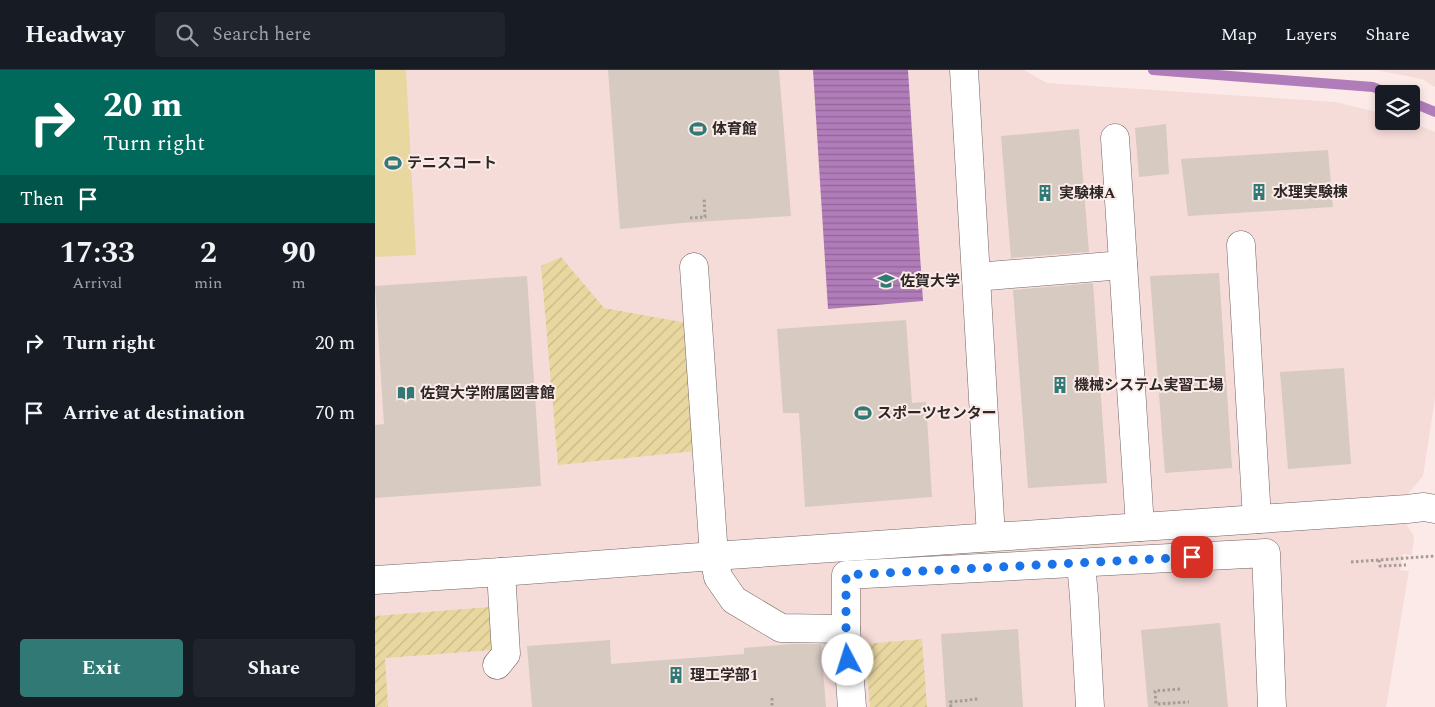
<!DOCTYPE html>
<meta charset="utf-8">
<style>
body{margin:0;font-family:Spectral,"Noto Sans JP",serif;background:#20242c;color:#f1f3f6;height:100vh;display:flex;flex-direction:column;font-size:19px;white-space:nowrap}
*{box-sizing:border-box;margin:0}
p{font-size:16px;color:#9ea1a6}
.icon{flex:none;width:28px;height:28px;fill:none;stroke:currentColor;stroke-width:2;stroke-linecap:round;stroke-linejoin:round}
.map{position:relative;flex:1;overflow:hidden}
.panel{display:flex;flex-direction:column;background:#171b24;width:375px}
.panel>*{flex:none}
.guide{background:#00695c;color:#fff;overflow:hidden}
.controls{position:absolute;left:1000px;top:15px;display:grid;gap:10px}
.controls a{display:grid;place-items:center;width:45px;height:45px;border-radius:5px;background:#171b24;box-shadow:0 2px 8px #0003;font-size:25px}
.pin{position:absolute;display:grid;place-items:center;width:42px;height:42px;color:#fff;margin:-21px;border-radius:10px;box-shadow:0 2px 8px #0006}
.me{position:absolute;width:55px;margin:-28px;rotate:355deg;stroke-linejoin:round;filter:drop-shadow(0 0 4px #0008)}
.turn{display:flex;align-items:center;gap:18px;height:105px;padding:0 20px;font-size:22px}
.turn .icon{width:65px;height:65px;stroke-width:2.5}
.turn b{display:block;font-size:35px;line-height:42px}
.then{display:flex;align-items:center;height:48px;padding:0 20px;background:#0003;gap:10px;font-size:19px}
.eta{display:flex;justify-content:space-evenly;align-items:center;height:85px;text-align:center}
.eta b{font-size:30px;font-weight:700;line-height:35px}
.button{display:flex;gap:10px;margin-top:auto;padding:10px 20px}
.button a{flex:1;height:58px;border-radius:5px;background:#307974;color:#fff;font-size:20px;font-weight:700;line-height:58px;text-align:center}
.button a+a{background:#20242c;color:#f1f3f6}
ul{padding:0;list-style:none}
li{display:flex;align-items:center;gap:15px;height:70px;padding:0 20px}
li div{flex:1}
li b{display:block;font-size:19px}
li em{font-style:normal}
header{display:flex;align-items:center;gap:30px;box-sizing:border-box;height:70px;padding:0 25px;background:#171b24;border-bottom:1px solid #363941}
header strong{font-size:24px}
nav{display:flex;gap:28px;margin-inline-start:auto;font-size:18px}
.search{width:350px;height:45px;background:#20242c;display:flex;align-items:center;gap:12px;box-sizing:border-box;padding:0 18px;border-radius:5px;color:#9ea1a6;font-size:19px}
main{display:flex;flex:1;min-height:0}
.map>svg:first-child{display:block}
.built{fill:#f5dcd9}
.grass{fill:#e9d7a0}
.garden{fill:url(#garden-furrows)}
.water{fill:url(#water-rules)}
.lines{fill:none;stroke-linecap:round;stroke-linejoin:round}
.stream{stroke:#b07cb9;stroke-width:10}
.building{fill:#d6cac1}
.minor-casing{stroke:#726462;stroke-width:29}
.path{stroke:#a79b99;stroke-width:3;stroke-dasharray:2.5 2.5;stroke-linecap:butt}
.minor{stroke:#fff;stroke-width:28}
.route{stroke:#1a73e8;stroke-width:9;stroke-dasharray:0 16.2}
.labels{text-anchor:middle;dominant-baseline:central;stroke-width:4;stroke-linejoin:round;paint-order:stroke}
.poi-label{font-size:15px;font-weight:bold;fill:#2d2726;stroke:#fbeae8;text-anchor:start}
</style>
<header>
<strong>Headway</strong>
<div class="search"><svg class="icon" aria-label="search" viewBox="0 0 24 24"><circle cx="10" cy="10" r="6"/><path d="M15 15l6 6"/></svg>Search here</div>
<nav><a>Map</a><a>Layers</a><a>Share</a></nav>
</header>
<main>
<section class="panel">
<div class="guide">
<div class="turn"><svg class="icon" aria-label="right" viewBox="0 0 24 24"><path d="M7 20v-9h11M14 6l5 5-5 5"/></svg><div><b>20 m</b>Turn right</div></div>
<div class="then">Then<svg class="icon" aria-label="arrive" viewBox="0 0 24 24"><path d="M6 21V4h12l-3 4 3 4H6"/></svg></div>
</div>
<div class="eta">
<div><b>17:33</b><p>Arrival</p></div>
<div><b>2</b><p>min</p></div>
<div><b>90</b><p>m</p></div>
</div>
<ul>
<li><svg class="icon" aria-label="right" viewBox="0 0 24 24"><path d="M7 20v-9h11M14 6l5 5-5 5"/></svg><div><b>Turn right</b></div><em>20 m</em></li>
<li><svg class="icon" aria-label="arrive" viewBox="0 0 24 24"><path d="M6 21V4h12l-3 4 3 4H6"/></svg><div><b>Arrive at destination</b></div><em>70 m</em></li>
</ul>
<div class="button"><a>Exit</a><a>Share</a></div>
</section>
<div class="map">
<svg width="1060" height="637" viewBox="0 0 1060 637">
<defs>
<pattern id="garden-furrows" width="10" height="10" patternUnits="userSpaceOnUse" patternTransform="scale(1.25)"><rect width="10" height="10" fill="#e9d7a0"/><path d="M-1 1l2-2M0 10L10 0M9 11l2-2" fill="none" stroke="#c8b98a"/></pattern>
<pattern id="water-rules" width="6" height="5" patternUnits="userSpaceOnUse" patternTransform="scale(1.25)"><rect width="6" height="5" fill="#b07cb9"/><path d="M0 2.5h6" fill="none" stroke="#906696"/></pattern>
</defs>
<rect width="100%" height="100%" fill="#fbeae8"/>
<g class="built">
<polygon points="0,0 649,0 672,13 961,32 1009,44 1009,51 1033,51 1060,62 1060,328 1048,406 1033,424 1030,452 1039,467 1037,485 1028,484 1025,500 1034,501 1011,637 0,637"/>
<polygon points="1001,0 1060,0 1060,17 1047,9"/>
</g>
<polygon class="grass" points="0,0 31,0 41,185 0,187"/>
<g class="garden">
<polygon points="186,187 229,238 312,253 321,381 183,395 166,196"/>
<polygon points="115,537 118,580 10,588 13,637 0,637 0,546"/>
<polygon points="547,569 552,637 495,637 490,574"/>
</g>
<polygon class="water" points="438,0 533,0 548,231 453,239"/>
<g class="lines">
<g class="stream">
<polyline points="778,0 998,17 1015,24"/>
<polyline points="1036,32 1060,42"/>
</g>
</g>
<g class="building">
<polygon points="233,0 404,0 416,146 306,153 245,159"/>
<polygon points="791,54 794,104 764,107 760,58"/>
<polygon points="704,59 714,182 636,188 626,66"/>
<polygon points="953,80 958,137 813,146 806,89"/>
<polygon points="844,203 857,398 790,403 775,206"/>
<polygon points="152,206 166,416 0,428 0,355 9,354 0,216"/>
<polygon points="718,213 732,413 653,418 638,220"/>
<polygon points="531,250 537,333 551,332 557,427 430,437 424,343 408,343 402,259"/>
<polygon points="969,298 976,394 913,399 905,302"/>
<polygon points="845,553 853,637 773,637 766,560"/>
<polygon points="643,559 648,637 571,637 566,564"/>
<polygon points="235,570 236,594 369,584 369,578 418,574 446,574 451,637 157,637 152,576"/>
</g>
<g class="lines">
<g class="minor-casing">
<g id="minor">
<polyline points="589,0 616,467"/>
<polyline points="740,68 765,457"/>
<polyline points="866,175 882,449"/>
<polyline points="319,197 339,486 343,507 359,530 406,558 471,559"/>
<polyline points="601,207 748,195"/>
<polyline points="706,493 709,527 715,637"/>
<polyline points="0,510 126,502 339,486 1032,439 1049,437 1060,439"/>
<polyline points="122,595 131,584 126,502"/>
<polyline points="477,637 471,559 471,505 891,483 897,637"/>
</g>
</g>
<g class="path">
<polyline points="315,148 330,147 329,127"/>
<polyline points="1004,490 1005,496 1031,495"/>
<polyline points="976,492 1060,486"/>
<polyline points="805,619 780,621 781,634 814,632"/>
<polyline points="397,628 397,637"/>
<polyline points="576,637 575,632 603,629"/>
</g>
<use href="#minor" class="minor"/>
</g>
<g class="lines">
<polyline class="route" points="473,590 471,559 471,505 817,487"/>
</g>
<defs>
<g id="stadium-bare" transform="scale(1.35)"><path d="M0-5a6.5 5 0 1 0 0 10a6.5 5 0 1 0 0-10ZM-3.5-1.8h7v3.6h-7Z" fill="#307974" stroke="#fbeae8" stroke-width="2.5" paint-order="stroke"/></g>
<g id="building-bare" transform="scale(1.35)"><path d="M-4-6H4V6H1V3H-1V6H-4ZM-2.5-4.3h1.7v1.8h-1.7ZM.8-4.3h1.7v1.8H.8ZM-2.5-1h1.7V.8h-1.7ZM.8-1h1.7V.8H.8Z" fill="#307974" stroke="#fbeae8" stroke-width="2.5" paint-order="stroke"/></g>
<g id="university-bare" transform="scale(1.35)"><path d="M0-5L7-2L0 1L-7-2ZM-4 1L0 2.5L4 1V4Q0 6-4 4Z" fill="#307974" stroke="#fbeae8" stroke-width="2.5" paint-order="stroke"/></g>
<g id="library-bare" transform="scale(1.35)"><path d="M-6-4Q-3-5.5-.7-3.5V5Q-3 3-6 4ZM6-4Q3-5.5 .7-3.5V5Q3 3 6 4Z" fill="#307974" stroke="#fbeae8" stroke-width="2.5" paint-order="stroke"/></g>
</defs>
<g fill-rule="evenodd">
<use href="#stadium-bare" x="323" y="59"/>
<use href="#stadium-bare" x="18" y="93"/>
<use href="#building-bare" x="884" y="122"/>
<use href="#building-bare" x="670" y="123"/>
<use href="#university-bare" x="511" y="211"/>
<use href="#building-bare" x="685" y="315"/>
<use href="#library-bare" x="31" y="323"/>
<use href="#stadium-bare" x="488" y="343"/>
<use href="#building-bare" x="301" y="605"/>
</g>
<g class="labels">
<g class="poi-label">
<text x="337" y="59">体育館</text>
<text x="32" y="93">テニスコート</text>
<text x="898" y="122">水理実験棟</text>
<text x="684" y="123">実験棟A</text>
<text x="525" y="211">佐賀大学</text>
<text x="699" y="315">機械システム実習工場</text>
<text x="45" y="323">佐賀大学附属図書館</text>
<text x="502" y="343">スポーツセンター</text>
<text x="315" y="605">理工学部1</text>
</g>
</g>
</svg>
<div class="controls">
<a><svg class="icon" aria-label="layers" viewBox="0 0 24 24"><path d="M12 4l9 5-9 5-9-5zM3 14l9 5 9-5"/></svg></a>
</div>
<div class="pin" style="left:817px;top:487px;background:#d93025"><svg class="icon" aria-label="arrive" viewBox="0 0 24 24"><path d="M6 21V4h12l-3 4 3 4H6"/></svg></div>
<svg class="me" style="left:473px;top:590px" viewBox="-20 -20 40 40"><circle r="19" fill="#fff"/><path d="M0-13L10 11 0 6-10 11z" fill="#1a73e8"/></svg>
</div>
</main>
